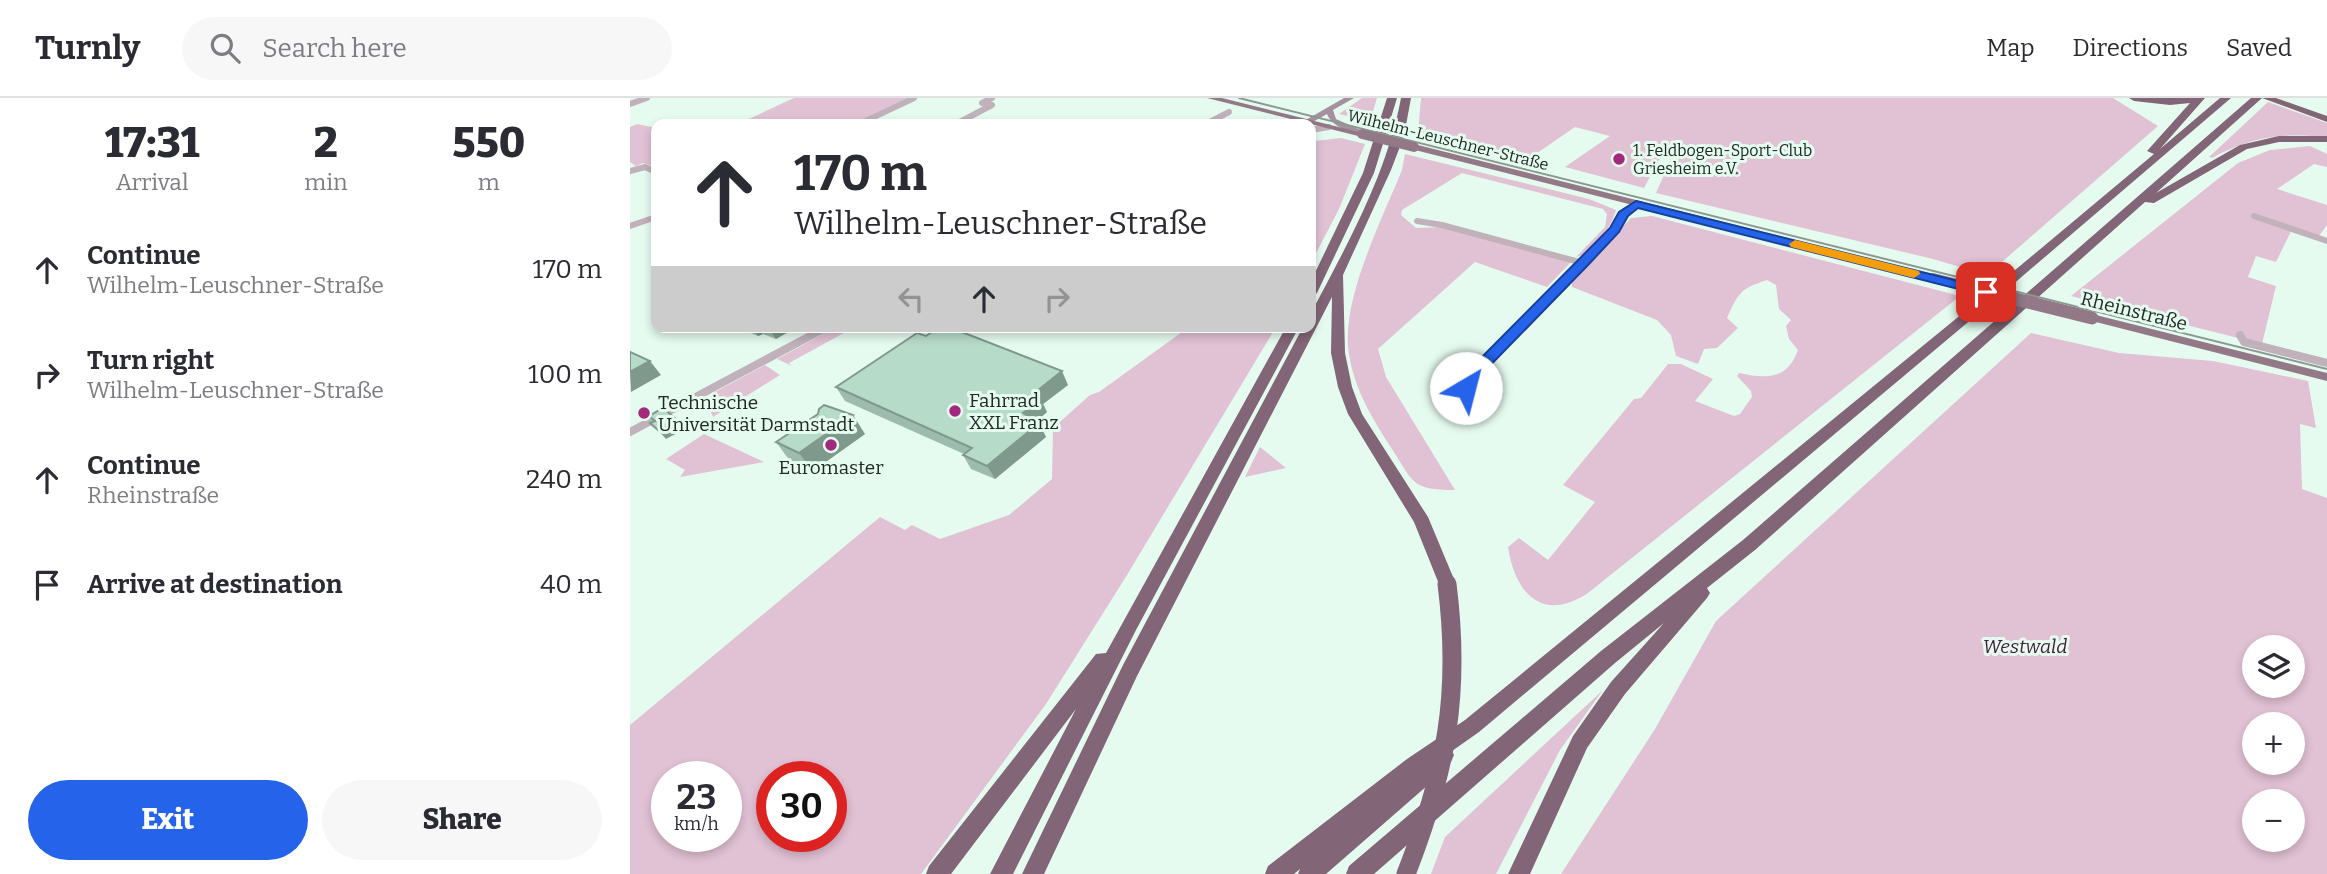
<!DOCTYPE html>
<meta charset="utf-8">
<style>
body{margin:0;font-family:Bitter,serif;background:#f7f7f7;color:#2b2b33;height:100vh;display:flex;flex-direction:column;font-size:26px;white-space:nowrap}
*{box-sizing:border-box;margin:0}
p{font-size:23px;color:#7c7c81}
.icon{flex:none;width:38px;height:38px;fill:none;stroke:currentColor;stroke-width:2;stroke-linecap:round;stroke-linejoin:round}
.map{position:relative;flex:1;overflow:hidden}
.side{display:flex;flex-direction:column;background:#fff;width:630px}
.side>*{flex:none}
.hud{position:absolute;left:21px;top:21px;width:665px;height:214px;border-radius:14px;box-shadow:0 4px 10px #0003;background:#fff;color:#2b2b33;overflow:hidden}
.buttons{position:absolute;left:1612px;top:537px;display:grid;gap:14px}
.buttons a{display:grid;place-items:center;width:63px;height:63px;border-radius:50%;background:#fff;box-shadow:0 4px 10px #0003;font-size:35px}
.speed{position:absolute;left:21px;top:663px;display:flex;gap:14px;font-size:35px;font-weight:700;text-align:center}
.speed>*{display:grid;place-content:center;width:91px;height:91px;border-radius:50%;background:#fff;box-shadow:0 4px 10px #0003;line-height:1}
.speed small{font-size:18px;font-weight:400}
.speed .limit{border:10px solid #d22;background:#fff;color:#111}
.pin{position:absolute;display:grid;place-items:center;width:60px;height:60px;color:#fff;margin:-30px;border-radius:14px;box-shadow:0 4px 10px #0006}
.me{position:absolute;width:77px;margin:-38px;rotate:37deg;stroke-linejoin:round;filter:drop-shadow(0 0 5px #0008)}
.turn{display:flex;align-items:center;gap:24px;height:147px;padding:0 28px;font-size:32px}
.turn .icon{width:91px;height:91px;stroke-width:2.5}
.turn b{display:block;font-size:49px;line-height:60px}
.lanes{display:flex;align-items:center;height:66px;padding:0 28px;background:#0003;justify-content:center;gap:35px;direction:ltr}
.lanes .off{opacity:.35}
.eta{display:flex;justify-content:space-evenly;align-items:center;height:119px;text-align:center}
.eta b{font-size:42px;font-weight:800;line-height:49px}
.button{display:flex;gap:14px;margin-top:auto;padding:14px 28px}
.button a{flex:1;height:80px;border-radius:42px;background:#2563eb;color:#fff;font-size:28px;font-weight:800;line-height:80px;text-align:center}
.button a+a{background:#f7f7f7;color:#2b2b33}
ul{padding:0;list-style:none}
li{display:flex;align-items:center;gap:21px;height:105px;padding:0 28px}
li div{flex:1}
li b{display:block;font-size:26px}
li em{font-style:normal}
header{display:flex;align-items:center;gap:42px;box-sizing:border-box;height:98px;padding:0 35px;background:#fff;border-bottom:2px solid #e1e1e2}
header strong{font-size:33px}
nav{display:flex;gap:38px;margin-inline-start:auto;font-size:24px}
.search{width:490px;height:63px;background:#f7f7f7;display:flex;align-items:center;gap:18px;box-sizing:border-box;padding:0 24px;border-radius:38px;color:#7c7c81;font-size:26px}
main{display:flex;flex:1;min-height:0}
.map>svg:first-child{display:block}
.green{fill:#e1c1d4;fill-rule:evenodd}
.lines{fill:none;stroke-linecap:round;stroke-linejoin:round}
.street-far1{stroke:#c0b1ba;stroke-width:6}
.street{stroke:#c0b1ba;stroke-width:8}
.secondary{fill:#a6909d;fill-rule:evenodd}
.primary{fill:#937988;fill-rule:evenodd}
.highway{fill:#826576;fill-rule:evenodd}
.tram{stroke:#8a9991;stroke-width:2}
.primary-bridge-far1{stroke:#937988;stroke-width:10}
.primary-bridge{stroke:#937988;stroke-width:13}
.highway-bridge{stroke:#826576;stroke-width:19}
.wall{fill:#9dbcad}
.shaded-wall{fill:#80998d}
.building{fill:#b7dbc9;stroke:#80998d;stroke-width:2}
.route{fill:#2563eb;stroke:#184099;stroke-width:2}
.slow{fill:#f59e0b}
.poi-dot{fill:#a3297f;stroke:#e5fbf0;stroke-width:2.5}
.labels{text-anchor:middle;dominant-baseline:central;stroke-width:6;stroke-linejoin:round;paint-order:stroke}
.far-street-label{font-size:16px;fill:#212925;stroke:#e5fbf0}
.far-poi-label{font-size:16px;fill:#212925;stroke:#e5fbf0;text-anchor:start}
.street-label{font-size:19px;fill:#212925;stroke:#e5fbf0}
.poi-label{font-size:19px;fill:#212925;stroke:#e5fbf0;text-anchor:start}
.park-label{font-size:19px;font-style:italic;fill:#441a36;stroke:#e5fbf0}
</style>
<header>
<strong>Turnly</strong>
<div class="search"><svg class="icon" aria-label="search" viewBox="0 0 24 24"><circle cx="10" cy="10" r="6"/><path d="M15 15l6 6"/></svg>Search here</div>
<nav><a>Map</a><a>Directions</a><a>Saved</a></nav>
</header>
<main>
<section class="side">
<div class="eta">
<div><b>17:31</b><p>Arrival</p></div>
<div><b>2</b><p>min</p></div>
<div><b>550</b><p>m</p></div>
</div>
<ul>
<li><svg class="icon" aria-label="ahead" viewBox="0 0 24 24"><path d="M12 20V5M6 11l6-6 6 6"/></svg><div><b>Continue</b><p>Wilhelm-Leuschner-Straße</p></div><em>170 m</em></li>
<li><svg class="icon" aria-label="right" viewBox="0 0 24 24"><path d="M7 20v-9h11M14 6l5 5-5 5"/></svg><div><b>Turn right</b><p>Wilhelm-Leuschner-Straße</p></div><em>100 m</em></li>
<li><svg class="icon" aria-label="ahead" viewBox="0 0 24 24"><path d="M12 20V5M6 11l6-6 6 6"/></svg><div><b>Continue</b><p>Rheinstraße</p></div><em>240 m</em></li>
<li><svg class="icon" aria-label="arrive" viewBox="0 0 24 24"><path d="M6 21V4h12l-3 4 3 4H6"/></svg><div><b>Arrive at destination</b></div><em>40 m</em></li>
</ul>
<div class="button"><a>Exit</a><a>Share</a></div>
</section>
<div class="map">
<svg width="1697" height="776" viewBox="0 0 1697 776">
<rect width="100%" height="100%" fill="#e5fbf0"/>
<g class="green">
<polygon points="164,0 277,0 222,26 108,26"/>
<polygon points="732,0 747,0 740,23 709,16"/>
<polygon points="791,0 1483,0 1528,28 1357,177 1303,161 1026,95 1044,54 1035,51 1014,90 935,69 980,38 945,29 897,62 788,35"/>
<path d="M1638,4L1697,25V39C1652,35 1622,38 1582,60L1579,59Z"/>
<polygon points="7,26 26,30 26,69 13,65 6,68 0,64 0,29"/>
<polygon points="682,34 685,43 711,40 735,46 709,111 681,165"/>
<polygon points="1680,48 1697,56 1697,69 1684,66 1647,91 1697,107 1697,127 1689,138 1662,131 1646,164 1626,158 1618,179 1646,188 1632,246 1441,198 1608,65 1640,52"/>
<path d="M775,56L959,101L986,112C981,129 965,155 946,159L975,129L977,116L973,111L832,75L772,112L771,117L786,130L813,129L941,164L917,189L845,164L748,251L756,279L825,392C780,392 784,384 760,348C742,320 724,290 719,256C710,203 752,122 772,72Z"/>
<path d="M1022,118L1330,198L958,495C913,525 885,496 878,449L889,440L918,462L965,404L933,387L1004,301L1011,300L1038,266H1051L1083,281L1065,303L1104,318L1110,316L1122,299L1121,293L1107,278L1109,275C1137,281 1157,282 1168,252L1159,241L1156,228L1161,222L1149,211L1146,187L1137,182C1110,191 1109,194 1097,220L1108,230L1087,250L1074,251L1068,266L1046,258L1041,237L1027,222L942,189V184L1001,120Z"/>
<polygon points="206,229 225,229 159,265 162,268 147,261"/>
<path d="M559,229H646L497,477L416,606L291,776H0V627L250,419L275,432L282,427L310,441L379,417L422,381L423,330L460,297L469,294ZM37,679H96V738H37ZM142,679H201V738H142Z"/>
<path d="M1401,235L1489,255L1583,263L1678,283L1686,330L1670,326L1672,391L1697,400V776H931L1025,631L1086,523ZM1624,550H1662V588H1624ZM1624,626H1662V665H1624ZM1624,704H1662V742H1624Z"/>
<polygon points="135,267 150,277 83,319 80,312 83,295"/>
<polygon points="74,336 134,364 50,379 55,372 36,361"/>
<polygon points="630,349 656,370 615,379"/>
<polygon points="973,592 930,652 866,776 801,776 815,739"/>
</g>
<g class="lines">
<g class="street-far1">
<polyline points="0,6 17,0"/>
<polyline points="229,26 284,0"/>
<polyline points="326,26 362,7 352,5 362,0"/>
<polyline points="576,26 599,14"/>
<polyline points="681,32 699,29"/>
<polyline points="0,73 15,69 26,74"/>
<polyline points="1624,118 1697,143"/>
<polyline points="787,123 812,127 953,165"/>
<polyline points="0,128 26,119"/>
<polyline points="925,192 984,132 993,116 1006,106"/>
</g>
<g class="street">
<polyline points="1610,237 1614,244 1697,265"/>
<polyline points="861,304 836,290 838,282 927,191"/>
<polyline points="0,334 197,229"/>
</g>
<path class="secondary" d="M714,0H724L703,12L706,21L735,34V38C723,37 701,28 697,16L681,25L674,23Z"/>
<g class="primary">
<polygon points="577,0 592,0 737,36 732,39"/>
<polygon points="784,46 1307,178 1309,180 1303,183 781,51 781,47"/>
<polygon points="1462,216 1697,275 1697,283 1458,222 1456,220"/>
</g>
<g class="highway">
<polygon points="757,0 767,0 744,75 687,195 681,199 681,183 733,75"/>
<path d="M771,0H781L774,38L761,72L713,177L715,255L722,289L732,316L798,419L826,486L823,491L817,493L811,491L784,424L718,316L708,289L701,255L702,199L507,578L414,776H392L493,567L673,229H681V215C717,147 757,76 771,0Z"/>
<polygon points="1499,0 1575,0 1530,51 1590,0 1601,0 1374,194 849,634 822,653 824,657 821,664 798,687 696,776 668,776 670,771 664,776 635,776 638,768 777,661 835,622 1366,188 1524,56 1517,53 1560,5 1540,7 1504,3"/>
<polygon points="1621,0 1632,0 1526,95 1610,47 1649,38 1697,38 1697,44 1649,44 1617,51 1524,105 1515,104 1125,452 1077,490 1080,495 1077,500 995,596 957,650 900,776 878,776 943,638 981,584 1034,525 985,565 744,776 716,776 719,768 971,553 1113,442"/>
<polygon points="1632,0 1646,0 1697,18 1697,24"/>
<polygon points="656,229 669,229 506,532 383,776 360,776 446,611 321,776 296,776 299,768 466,556 476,555"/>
</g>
<polyline class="tram" points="609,0 1697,271"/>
<g class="primary-bridge-far1">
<polyline points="732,36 784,49"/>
<polyline points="1303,180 1352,192"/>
</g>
<polyline class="primary-bridge" points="1345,191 1462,220"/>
<path class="highway-bridge" d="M776,776C816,674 831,596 817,486"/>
</g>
<g class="wall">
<polygon points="107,229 167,229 146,241 133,236 128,238"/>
<polygon points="296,238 438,287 413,306 417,314 406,323 409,325 416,339 365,381 341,371 333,357 334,356 215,303 206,289"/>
<polygon points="235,336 183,373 160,363 146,344"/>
</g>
<g class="shaded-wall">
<polygon points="122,229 129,229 133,236 128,238"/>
<polygon points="138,229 167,229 146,241"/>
<polygon points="20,263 31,277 1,294 0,274"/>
<polygon points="432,273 438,287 413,306 417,314 400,329 393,315 402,297"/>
<polygon points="223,317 235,336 183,373 169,355"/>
<polygon points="47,322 55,331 36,341 28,332"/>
<polygon points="409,325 416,339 365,381 357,368"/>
</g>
<g class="building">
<polygon points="309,229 319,229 432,273 402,297 411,301 393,315 409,325 357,368 333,357 342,350 206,289 287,235 296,238"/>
<polygon points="0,254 20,263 0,274"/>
<polygon points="194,307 223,317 169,355 146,344 188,316 189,311"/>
<polygon points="33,310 47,322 28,332 20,325 25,323 19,318"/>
</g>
<polygon class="route" points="1006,103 1360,191 1362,194 1356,198 1008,110 998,118 989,134 958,167 845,283 841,293 831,293 829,290 833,278 980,130 989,114"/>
<polygon class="slow" points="1165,142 1289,173 1290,176 1284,180 1161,149 1159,146"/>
<g class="poi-dot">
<circle cx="989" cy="61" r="7"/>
<circle cx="325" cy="313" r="7"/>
<circle cx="14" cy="315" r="7"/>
<circle cx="201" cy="347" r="7"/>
</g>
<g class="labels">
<g class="far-street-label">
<text transform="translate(818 42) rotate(14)">Wilhelm-Leuschner-Straße</text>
</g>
<g class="far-poi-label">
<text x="1003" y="52">1. Feldbogen-Sport-Club<tspan x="1003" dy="18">Griesheim e.V.</tspan></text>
</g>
<g class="street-label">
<text transform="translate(1504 213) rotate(14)">Rheinstraße</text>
</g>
<g class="poi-label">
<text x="339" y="302">Fahrrad<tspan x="339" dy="22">XXL Franz</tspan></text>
<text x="28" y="304">Technische<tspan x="28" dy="22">Universität Darmstadt</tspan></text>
<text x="201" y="369" text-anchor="middle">Euromaster</text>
</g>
<g class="park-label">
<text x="1395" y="548">Westwald</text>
</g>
</g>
</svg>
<div class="buttons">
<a><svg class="icon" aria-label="layers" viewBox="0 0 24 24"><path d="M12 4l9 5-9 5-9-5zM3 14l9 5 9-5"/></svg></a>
<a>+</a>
<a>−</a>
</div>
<div class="speed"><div>23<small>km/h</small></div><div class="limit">30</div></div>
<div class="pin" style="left:1356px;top:194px;background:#d93025"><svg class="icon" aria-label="arrive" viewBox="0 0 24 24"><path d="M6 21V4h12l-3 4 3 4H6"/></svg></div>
<svg class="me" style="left:836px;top:290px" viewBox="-20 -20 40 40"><circle r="19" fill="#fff"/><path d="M0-13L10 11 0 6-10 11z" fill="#2563eb"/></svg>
<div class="hud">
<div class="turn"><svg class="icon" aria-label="ahead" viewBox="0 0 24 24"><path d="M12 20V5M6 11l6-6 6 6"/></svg><div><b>170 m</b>Wilhelm-Leuschner-Straße</div></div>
<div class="lanes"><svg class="icon off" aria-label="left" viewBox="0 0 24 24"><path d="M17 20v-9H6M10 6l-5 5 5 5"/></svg><svg class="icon" aria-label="ahead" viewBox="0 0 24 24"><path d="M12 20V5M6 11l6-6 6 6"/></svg><svg class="icon off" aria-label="right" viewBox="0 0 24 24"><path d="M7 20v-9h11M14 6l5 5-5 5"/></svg></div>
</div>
</div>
</main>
